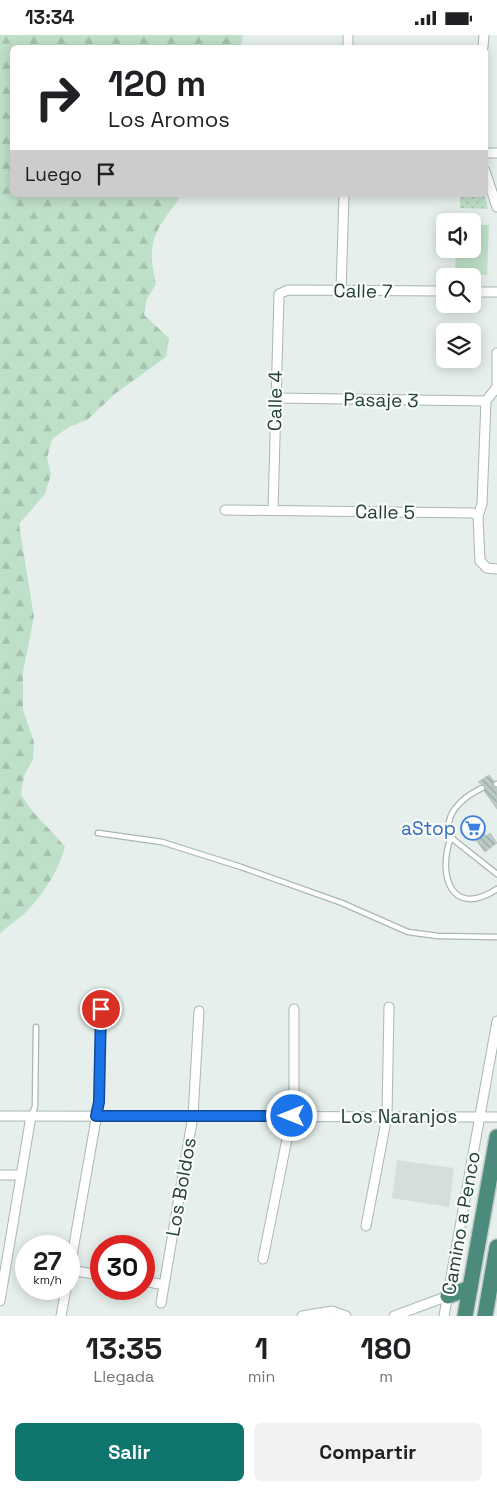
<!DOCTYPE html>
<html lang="es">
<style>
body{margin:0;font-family:"Space Grotesk",sans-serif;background:#f2f2f2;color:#202124;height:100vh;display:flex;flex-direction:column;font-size:19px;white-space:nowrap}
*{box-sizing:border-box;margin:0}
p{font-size:16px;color:#757577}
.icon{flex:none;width:28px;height:28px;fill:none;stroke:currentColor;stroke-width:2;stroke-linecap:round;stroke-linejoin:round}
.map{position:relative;height:1281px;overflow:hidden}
.panel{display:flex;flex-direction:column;background:#fff;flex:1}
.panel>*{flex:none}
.hud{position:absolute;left:10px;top:10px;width:478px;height:152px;border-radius:8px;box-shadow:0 2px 12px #0003;background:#fff;color:#202124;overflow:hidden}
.tools{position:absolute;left:436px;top:178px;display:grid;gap:10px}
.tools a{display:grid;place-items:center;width:45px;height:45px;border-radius:8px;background:#fff;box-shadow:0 2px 12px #0003;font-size:25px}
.speed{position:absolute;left:15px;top:1200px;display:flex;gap:10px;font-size:25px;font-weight:700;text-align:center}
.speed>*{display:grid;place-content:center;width:65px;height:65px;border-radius:50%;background:#fff;box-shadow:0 2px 12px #0003;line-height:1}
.speed small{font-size:12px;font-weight:400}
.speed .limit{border:8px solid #d22;background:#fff;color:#111}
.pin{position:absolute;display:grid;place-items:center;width:42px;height:42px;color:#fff;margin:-21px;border:2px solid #fff;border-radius:50%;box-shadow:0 1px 5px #0007}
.me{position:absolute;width:55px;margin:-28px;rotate:270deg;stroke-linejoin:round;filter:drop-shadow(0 0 4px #0008)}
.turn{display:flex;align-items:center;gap:18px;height:105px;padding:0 15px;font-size:22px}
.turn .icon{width:65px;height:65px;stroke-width:2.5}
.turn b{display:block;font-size:35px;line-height:42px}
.then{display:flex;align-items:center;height:48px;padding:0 15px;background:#0003;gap:10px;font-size:19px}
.eta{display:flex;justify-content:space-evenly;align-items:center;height:85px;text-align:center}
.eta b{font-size:30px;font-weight:800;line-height:35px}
.action{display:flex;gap:10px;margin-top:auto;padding:10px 15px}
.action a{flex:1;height:58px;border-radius:8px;background:#0f766e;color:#fff;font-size:20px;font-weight:800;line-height:58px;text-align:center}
.action a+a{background:#f2f2f2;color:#202124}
.status{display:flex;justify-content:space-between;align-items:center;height:35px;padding:0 25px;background:#fff;direction:ltr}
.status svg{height:14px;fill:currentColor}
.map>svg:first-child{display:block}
.built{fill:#d4dfda}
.forest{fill:url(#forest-firs)}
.park{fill:url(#park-dots)}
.pitch{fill:#bfe0c8}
.building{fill:url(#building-back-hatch);stroke:#b8c9c2}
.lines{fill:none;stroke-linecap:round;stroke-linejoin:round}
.service-casing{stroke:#a8b8b2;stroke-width:7}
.minor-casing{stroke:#a8b8b2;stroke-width:11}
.trunk-casing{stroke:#c2cac8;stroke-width:18}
.service{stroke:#fff;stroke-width:4.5}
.minor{stroke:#fff;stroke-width:9}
.trunk{stroke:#4c8a7c;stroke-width:15}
.route-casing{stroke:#114b97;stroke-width:12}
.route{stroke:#1a73e8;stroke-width:9}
.labels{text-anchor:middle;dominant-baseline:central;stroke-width:4.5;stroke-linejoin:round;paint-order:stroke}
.street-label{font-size:19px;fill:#24423a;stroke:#f7fbf9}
.shop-label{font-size:19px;fill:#366cbe;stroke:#f7fbf9;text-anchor:end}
</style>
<div class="status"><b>13:34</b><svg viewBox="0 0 49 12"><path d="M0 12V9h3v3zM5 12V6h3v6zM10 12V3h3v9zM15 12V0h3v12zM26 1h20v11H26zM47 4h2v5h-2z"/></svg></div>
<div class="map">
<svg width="497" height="1281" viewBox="0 0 497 1281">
<defs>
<pattern id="forest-firs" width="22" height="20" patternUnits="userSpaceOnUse" patternTransform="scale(1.25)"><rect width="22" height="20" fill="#bfe0c8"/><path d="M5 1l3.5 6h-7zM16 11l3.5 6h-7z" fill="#a4c1ad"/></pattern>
<pattern id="park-dots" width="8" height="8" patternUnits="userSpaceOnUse" patternTransform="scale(1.25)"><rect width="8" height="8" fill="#bfe0c8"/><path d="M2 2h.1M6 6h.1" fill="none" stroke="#a4c1ad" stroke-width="1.8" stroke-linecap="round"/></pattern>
<pattern id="building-back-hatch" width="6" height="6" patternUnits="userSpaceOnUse" patternTransform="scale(1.25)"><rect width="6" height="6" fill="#bbcac4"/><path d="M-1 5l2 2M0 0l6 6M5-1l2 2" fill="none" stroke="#98a6a0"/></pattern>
</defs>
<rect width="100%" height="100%" fill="#e6efeb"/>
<polygon class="built" points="397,1125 454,1133 449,1172 392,1163"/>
<path class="forest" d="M0,0H243L241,12H12V160H182C157,194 145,204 156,249L147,264L144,280L169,303L166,322L116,358L87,385L69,392L52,404L47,423L51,439L45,459L19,489L34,582L23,637V675L34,707L33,724L24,741L21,759C32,780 51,794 65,812C59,834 44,859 27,876C19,884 8,890 0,899Z"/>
<polygon class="park" points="460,160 485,160 488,174 460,173"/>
<polygon class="pitch" points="473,190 489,190 487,240 455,240 456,214 472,214"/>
<g class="building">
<polygon points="489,740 494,746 493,751 497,753 497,774 484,756 485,751 478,747"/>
<polygon points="472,782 486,801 490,798 497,808 485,817 463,788"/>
</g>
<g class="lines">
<g class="service-casing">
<g id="service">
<polyline points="496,749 497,749"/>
<path d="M482,753C463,762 438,782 454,805L497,839"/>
<polyline points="98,798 162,807 241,832 342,868 408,897 438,901 497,902"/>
<path d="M451,802C437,840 451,884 497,854"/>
<polyline points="31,1081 35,1072 36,992"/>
</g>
</g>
<g class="minor-casing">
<g id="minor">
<polyline points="348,12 348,0"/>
<polyline points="483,12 484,0"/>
<polyline points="485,118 497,118"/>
<polyline points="485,136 497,172"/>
<polyline points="341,255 344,160"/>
<polyline points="472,257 497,257"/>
<polyline points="497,318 497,349"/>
<polyline points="275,363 486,366"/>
<polyline points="225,475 473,478 478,481"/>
<polyline points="273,475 279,259 288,255 445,256"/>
<polyline points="478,481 482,469 486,366 497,352"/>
<polyline points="478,481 480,526 487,533 497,534"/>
<polyline points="0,1081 497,1082"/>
<polyline points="0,1140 21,1140"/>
<polyline points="366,1191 387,1081 389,972"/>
<polyline points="263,1224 294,1069 294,974"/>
<polyline points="69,1235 101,1240"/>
<polyline points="69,1238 99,1067 101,974"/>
<polyline points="144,1246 164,1250"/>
<polyline points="0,1266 31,1081"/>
<polyline points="161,1268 193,1081 199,976"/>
<polyline points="61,1281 66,1254"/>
<polyline points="302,1281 332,1276 346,1281"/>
<polyline points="394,1281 448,1261"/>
<polyline points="444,1281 497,986"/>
</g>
</g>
<g class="trunk-casing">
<g id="trunk">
<polyline points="448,1261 470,1253"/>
<polyline points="465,1281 497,1102"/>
<polyline points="485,1281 497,1212"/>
</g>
</g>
<use href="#service" class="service"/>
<use href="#minor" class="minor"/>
<use href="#trunk" class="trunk"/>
</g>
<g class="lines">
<g class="route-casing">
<polyline id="route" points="101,974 99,1067 96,1081 292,1081"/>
</g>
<use href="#route" class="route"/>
</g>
<defs>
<g id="supermarket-ring" transform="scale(1.25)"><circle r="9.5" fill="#f7fbf9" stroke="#3f7fe0" stroke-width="1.5"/><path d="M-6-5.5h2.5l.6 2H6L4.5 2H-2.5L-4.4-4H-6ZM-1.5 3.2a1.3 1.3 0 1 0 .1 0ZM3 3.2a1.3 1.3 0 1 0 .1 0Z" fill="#3f7fe0"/></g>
</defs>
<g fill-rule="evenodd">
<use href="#supermarket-ring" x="473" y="793"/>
</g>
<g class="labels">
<g class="street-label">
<text transform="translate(363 256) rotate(1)">Calle 7</text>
<text transform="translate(381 365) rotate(1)">Pasaje 3</text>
<text transform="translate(275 366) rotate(-89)">Calle 4</text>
<text transform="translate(385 477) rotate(1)">Calle 5</text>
<text x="399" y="1081">Los Naranjos</text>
<text transform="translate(181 1152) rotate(-80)">Los Boldos</text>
<text transform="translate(461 1188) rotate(-80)">Camino a Penco</text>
</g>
<g class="shop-label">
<text x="456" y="793">aStop</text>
</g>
</g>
</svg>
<div class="tools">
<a><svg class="icon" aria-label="sound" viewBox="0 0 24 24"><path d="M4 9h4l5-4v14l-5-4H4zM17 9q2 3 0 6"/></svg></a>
<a><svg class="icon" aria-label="search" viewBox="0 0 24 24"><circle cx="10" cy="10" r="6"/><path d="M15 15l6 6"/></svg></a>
<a><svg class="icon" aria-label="layers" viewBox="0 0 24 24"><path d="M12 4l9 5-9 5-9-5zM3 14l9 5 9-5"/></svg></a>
</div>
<div class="speed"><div>27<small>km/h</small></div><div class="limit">30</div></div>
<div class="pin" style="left:101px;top:974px;background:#d93025"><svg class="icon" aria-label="arrive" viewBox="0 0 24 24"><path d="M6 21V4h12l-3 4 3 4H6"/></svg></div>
<svg class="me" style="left:292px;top:1081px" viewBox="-20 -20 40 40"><circle r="17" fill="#1a73e8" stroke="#fff" stroke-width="3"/><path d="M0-11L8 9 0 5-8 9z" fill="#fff"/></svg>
<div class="hud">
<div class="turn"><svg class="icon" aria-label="right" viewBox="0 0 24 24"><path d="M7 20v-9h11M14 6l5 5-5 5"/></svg><div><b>120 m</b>Los Aromos</div></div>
<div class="then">Luego<svg class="icon" aria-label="arrive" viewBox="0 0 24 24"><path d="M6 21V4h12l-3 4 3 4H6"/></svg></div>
</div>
</div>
<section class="panel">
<div class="eta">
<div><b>13:35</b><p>Llegada</p></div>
<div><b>1</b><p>min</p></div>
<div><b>180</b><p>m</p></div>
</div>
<div class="action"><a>Salir</a><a>Compartir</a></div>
</section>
